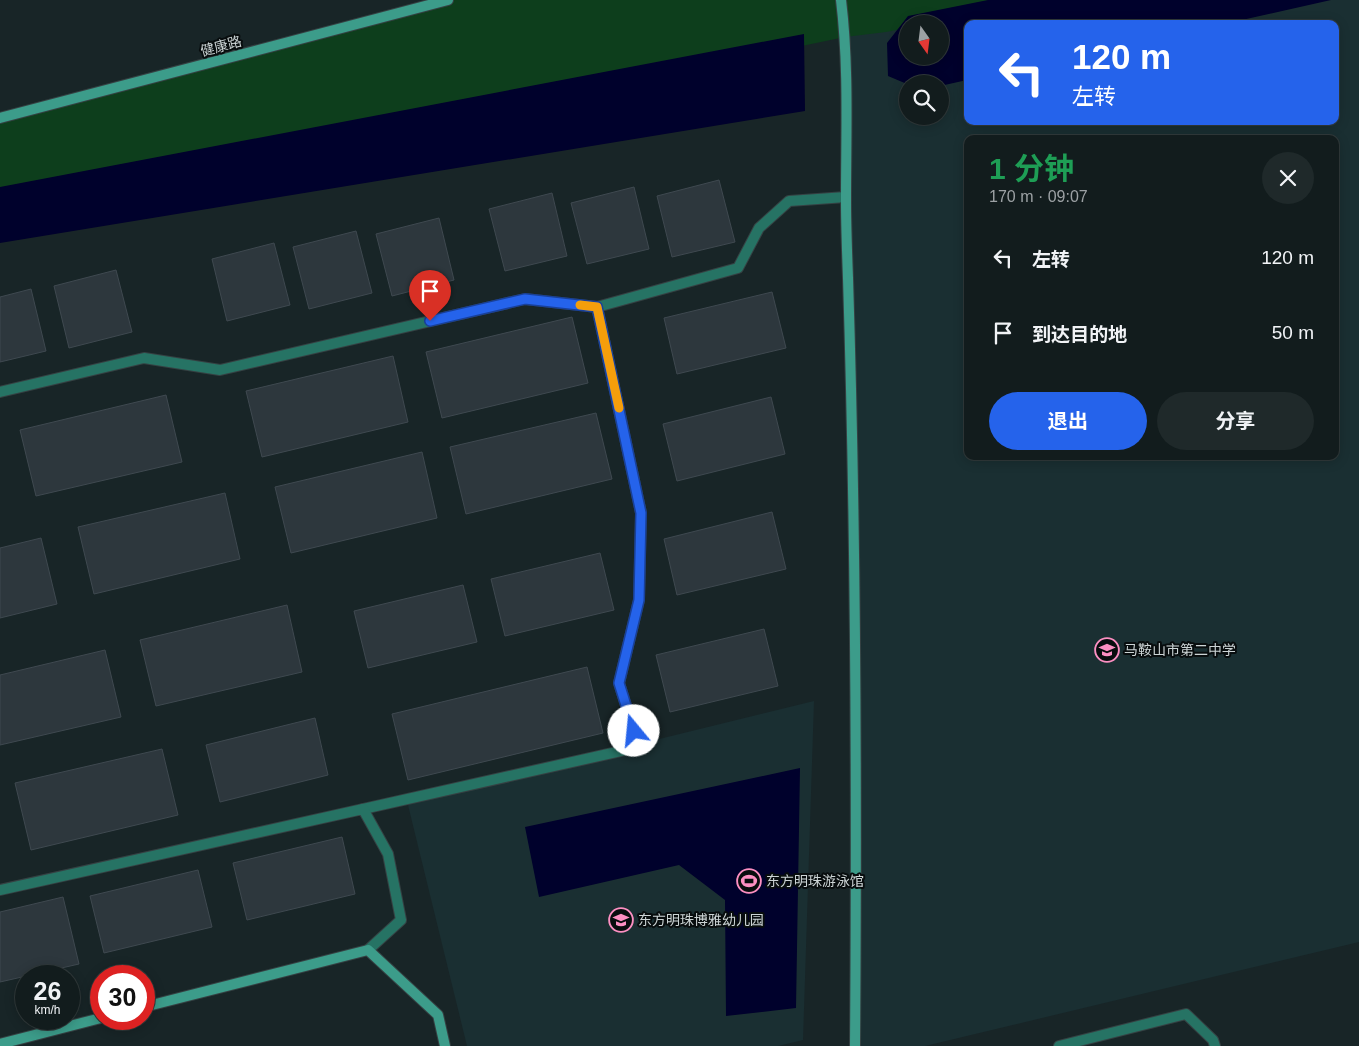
<!DOCTYPE html>
<html lang="zh">
<meta charset="utf-8">
<style>
body{margin:0;font-family:Helvetica,"Noto Sans SC",sans-serif;background:#1f292a;color:#f1f3f6;height:100vh;display:flex;flex-direction:column;font-size:19px;white-space:nowrap}
*{box-sizing:border-box;margin:0}
p{font-size:16px;color:#9ca1a4}
.icon{flex:none;width:28px;height:28px;fill:none;stroke:currentColor;stroke-width:2;stroke-linecap:round;stroke-linejoin:round}
.map{position:relative;flex:1;overflow:hidden}
.drawer{position:absolute;left:964px;top:135px;width:375px;height:325px;display:flex;flex-direction:column;background:#121c1d;border-radius:10px;box-shadow:0 2px 12px #0003,0 0 0 1px #313a3b}
.drawer>*{flex:none}
.top-card{position:absolute;left:964px;top:20px;width:375px;height:105px;border-radius:10px;box-shadow:0 2px 12px #0003,0 0 0 1px #313a3b;background:#2563eb;color:#fff;overflow:hidden}
.needle{width:32px;rotate:166deg}
.controls{position:absolute;left:899px;top:15px;display:grid;gap:10px}
.controls a{display:grid;place-items:center;width:50px;height:50px;border-radius:50%;background:#121c1d;box-shadow:0 2px 12px #0003,0 0 0 1px #313a3b;font-size:25px}
.speed{position:absolute;left:15px;top:965px;display:flex;gap:10px;font-size:25px;font-weight:700;text-align:center}
.speed>*{display:grid;place-content:center;width:65px;height:65px;border-radius:50%;background:#121c1d;box-shadow:0 2px 12px #0003,0 0 0 1px #313a3b;line-height:1}
.speed small{font-size:12px;font-weight:400}
.speed .limit{border:8px solid #d22;background:#fff;color:#111}
.pin{position:absolute;display:grid;place-items:center;width:42px;height:42px;color:#fff;margin:-51px -21px;border-radius:50% 50% 50% 0;rotate:-45deg;box-shadow:0 0 5px #0007}
.pin .icon{rotate:45deg}
.me{position:absolute;width:55px;margin:-28px;rotate:343deg;stroke-linejoin:round;filter:drop-shadow(0 0 4px #0008)}
.turn{display:flex;align-items:center;gap:18px;height:105px;padding:0 25px;font-size:22px}
.turn .icon{width:65px;height:65px;stroke-width:2.5}
.turn b{display:block;font-size:35px;line-height:42px}
.round{display:grid;place-items:center;flex:none;width:52px;height:52px;border-radius:26px;background:#1f292a}
.headline{display:flex;align-items:center;justify-content:space-between;height:85px;padding:0 25px}
h1{font-size:30px;font-weight:700;line-height:38px;color:#1e9e55}
.button{display:flex;gap:10px;margin-top:auto;padding:10px 25px}
.button a{flex:1;height:58px;border-radius:30px;background:#2563eb;color:#fff;font-size:20px;font-weight:700;line-height:58px;text-align:center}
.button a+a{background:#1f292a;color:#f1f3f6}
ul{padding:0;list-style:none}
li{display:flex;align-items:center;gap:15px;height:75px;padding:0 25px}
li div{flex:1}
li b{display:block;font-size:19px}
li em{font-style:normal}
.map>svg:first-child{display:block}
.built{fill:#1a2f32;fill-rule:evenodd}
.green{fill:#0d3e1c}
.water{fill:#00012c;fill-rule:evenodd}
.building{fill:#2d373d;stroke:#3f4950}
.lines{fill:none;stroke-linecap:round;stroke-linejoin:round}
.street-casing{stroke:#354143;stroke-width:12}
.secondary-casing{stroke:#354143;stroke-width:12}
.street{stroke:#267364;stroke-width:10}
.secondary{stroke:#3c9c8a;stroke-width:10}
.route-casing{stroke:#184099;stroke-width:12}
.route{stroke:#2563eb;stroke-width:9}
.slow{stroke:#f59e0b;stroke-width:9}
.labels{text-anchor:middle;dominant-baseline:central;stroke-width:4;stroke-linejoin:round;paint-order:stroke}
.street-label{font-size:14px;fill:#ccd4d5;stroke:#080d0e}
.poi-label{font-size:14px;fill:#ccd4d5;stroke:#080d0e;text-anchor:start}
</style>
<div class="map">
<svg width="1359" height="1046" viewBox="0 0 1359 1046">
<rect width="100%" height="100%" fill="#182527"/>
<g class="built">
<path d="M841,0H1359V942L925,1046H855L857,844ZM908,24H940V56H908ZM968,24H1335V121H968ZM908,84H940V116H908ZM968,139H1335V456H968Z"/>
<polygon points="814,701 803,1040 778,1046 467,1046 407,801"/>
</g>
<polygon class="green" points="450,0 1033,0 908,24 907,28 886,32 845,37 0,212 0,118"/>
<g class="water">
<path d="M988,0H1331L1224,24H968L967,80L940,86V84H907L888,76L887,43L908,16ZM908,24H940V56H908Z"/>
<polygon points="804,34 805,111 0,243 0,187"/>
<polygon points="800,768 796,1008 726,1016 725,900 679,865 539,897 525,827"/>
</g>
<g class="building">
<polygon points="719,180 735,242 672,257 657,196"/>
<polygon points="634,187 649,249 587,264 571,203"/>
<polygon points="552,193 567,256 505,271 489,209"/>
<polygon points="439,218 454,280 392,296 376,234"/>
<polygon points="356,231 372,293 309,309 293,247"/>
<polygon points="274,243 290,305 227,321 212,259"/>
<polygon points="116,270 132,332 69,348 54,286"/>
<polygon points="31,289 46,351 0,362 0,297"/>
<polygon points="772,292 786,348 677,374 664,318"/>
<polygon points="572,317 588,383 442,418 426,352"/>
<polygon points="393,356 408,422 262,457 246,391"/>
<polygon points="166,395 182,462 36,496 20,430"/>
<polygon points="771,397 785,454 677,481 663,424"/>
<polygon points="596,413 612,479 466,514 450,447"/>
<polygon points="422,452 437,518 291,553 275,487"/>
<polygon points="225,493 240,559 94,594 78,527"/>
<polygon points="772,512 786,569 677,595 664,539"/>
<polygon points="41,538 57,604 0,618 0,548"/>
<polygon points="600,553 614,610 505,636 491,579"/>
<polygon points="463,585 477,642 368,668 354,611"/>
<polygon points="287,605 302,672 156,706 140,640"/>
<polygon points="764,629 778,686 670,712 656,655"/>
<polygon points="105,650 121,717 0,745 0,675"/>
<polygon points="587,667 603,733 408,780 392,714"/>
<polygon points="315,718 328,775 220,802 206,745"/>
<polygon points="162,749 178,815 31,850 15,783"/>
<polygon points="342,837 355,894 247,920 233,863"/>
<polygon points="198,870 212,927 104,953 90,896"/>
<polygon points="63,897 79,964 0,982 0,912"/>
</g>
<g class="lines">
<g class="street-casing">
<g id="street">
<polyline points="0,392 144,358 220,370 525,299 597,307 738,268 759,228 789,201 846,197"/>
<polyline points="363,809 639,747 619,683 639,600 641,513 597,307"/>
<polyline points="0,890 363,809 388,854 401,920 368,950"/>
<polyline points="1059,1046 1186,1014 1213,1040 1215,1046"/>
</g>
</g>
<g class="secondary-casing">
<g id="secondary">
<path d="M841,0C849,66 846,133 846,200C846,226 847,252 848,278C856,534 857,790 855,1046"/>
<polyline points="0,118 448,0"/>
<polyline points="144,1007 368,950 438,1015 445,1046"/>
<polyline points="0,1044 101,1018"/>
</g>
</g>
<use href="#street" class="street"/>
<use href="#secondary" class="secondary"/>
</g>
<g class="lines">
<g class="route-casing">
<polyline id="route" points="430,321 525,299 597,307 641,513 639,600 619,683 634,731"/>
</g>
<use href="#route" class="route"/>
<polyline class="slow" points="580,305 597,307 619,408"/>
</g>
<defs>
<g id="school-ring" transform="scale(1.25)"><circle r="9.5" fill="#080d0e" stroke="#fc8fc2" stroke-width="1.5"/><path d="M0-5L7-2L0 1L-7-2ZM-4 1L0 2.5L4 1V4Q0 6-4 4Z" fill="#fc8fc2"/></g>
<g id="stadium-ring" transform="scale(1.25)"><circle r="9.5" fill="#080d0e" stroke="#fc8fc2" stroke-width="1.5"/><path d="M0-5a6.5 5 0 1 0 0 10a6.5 5 0 1 0 0-10ZM-3.5-1.8h7v3.6h-7Z" fill="#fc8fc2"/></g>
</defs>
<g fill-rule="evenodd">
<use href="#school-ring" x="1107" y="650"/>
<use href="#stadium-ring" x="749" y="881"/>
<use href="#school-ring" x="621" y="920"/>
</g>
<g class="labels">
<g class="street-label">
<text transform="translate(221 46) rotate(-15)">健康路</text>
</g>
<g class="poi-label">
<text x="1124" y="650">马鞍山市第二中学</text>
<text x="766" y="881">东方明珠游泳馆</text>
<text x="638" y="920">东方明珠博雅幼儿园</text>
</g>
</g>
</svg>
<div class="controls">
<a><svg class="needle" viewBox="-14 -14 28 28"><path d="M0-13l5 13h-10z" fill="#e53935"/><path d="M0 13l5-13h-10z" fill="#9ca1a4"/></svg></a>
<a><svg class="icon" aria-label="search" viewBox="0 0 24 24"><circle cx="10" cy="10" r="6"/><path d="M15 15l6 6"/></svg></a>
</div>
<div class="speed"><div>26<small>km/h</small></div><div class="limit">30</div></div>
<div class="pin" style="left:430px;top:321px;background:#d93025"><svg class="icon" aria-label="arrive" viewBox="0 0 24 24"><path d="M6 21V4h12l-3 4 3 4H6"/></svg></div>
<svg class="me" style="left:634px;top:731px" viewBox="-20 -20 40 40"><circle r="19" fill="#fff"/><path d="M0-13L10 11 0 6-10 11z" fill="#2563eb"/></svg>
<div class="top-card">
<div class="turn"><svg class="icon" aria-label="left" viewBox="0 0 24 24"><path d="M17 20v-9H6M10 6l-5 5 5 5"/></svg><div><b>120 m</b>左转</div></div>
</div>
<section class="drawer">
<div class="headline"><div><h1>1 分钟</h1><p>170 m · 09:07</p></div><a class="round"><svg class="icon" aria-label="close" viewBox="0 0 24 24"><path d="M6 6l12 12M18 6L6 18"/></svg></a></div>
<ul>
<li><svg class="icon" aria-label="left" viewBox="0 0 24 24"><path d="M17 20v-9H6M10 6l-5 5 5 5"/></svg><div><b>左转</b></div><em>120 m</em></li>
<li><svg class="icon" aria-label="arrive" viewBox="0 0 24 24"><path d="M6 21V4h12l-3 4 3 4H6"/></svg><div><b>到达目的地</b></div><em>50 m</em></li>
</ul>
<div class="button"><a>退出</a><a>分享</a></div>
</section>
</div>
